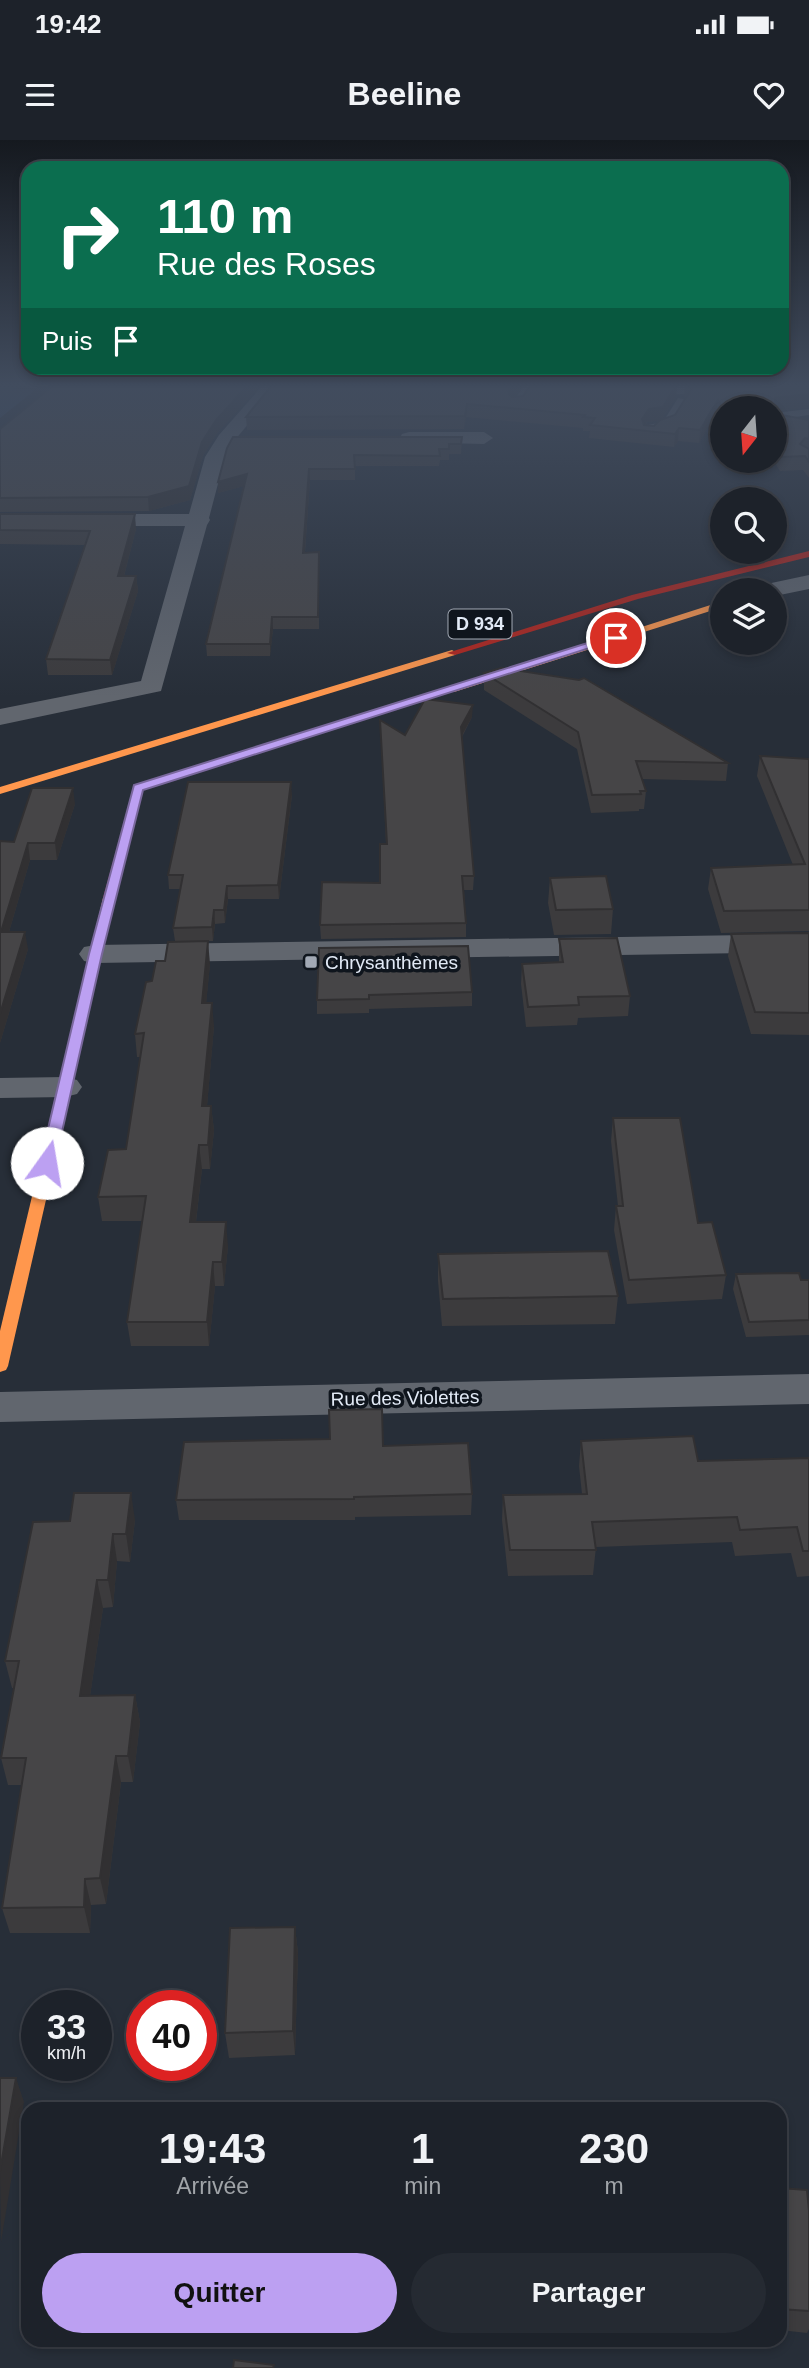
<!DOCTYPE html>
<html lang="fr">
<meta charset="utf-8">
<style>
body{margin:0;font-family:Helvetica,sans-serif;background:#252a32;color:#f1f3f6;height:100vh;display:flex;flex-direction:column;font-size:26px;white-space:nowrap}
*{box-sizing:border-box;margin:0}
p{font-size:23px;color:#a0a4a8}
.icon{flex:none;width:38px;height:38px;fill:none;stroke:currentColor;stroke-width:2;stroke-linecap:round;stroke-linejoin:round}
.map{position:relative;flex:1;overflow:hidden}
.drawer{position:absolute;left:21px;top:1962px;width:766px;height:245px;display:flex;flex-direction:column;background:#1d222a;border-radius:21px;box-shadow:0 4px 10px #0003,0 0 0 2px #3b3f47}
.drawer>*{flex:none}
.top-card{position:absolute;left:21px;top:21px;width:768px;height:214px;border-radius:21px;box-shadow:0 4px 10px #0003,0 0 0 2px #3b3f47;background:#0b6e4f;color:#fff;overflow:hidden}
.needle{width:46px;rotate:197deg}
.buttons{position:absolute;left:710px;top:256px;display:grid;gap:14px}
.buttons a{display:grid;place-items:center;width:77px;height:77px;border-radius:50%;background:#1d222a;box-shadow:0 4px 10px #0003,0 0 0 2px #3b3f47;font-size:35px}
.speed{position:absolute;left:21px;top:1850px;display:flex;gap:14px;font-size:35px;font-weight:700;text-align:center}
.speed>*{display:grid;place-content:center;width:91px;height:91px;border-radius:50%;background:#1d222a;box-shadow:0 4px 10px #0003,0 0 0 2px #3b3f47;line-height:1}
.speed small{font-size:18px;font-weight:400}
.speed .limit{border:10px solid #d22;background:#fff;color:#111}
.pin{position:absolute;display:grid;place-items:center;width:60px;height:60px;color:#fff;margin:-30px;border:4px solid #fff;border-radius:50%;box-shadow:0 2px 7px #0007}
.me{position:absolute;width:77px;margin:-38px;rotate:13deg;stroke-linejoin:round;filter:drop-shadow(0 0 5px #0008)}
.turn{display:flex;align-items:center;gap:24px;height:147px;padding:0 21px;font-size:32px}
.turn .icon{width:91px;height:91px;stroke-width:2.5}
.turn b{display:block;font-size:49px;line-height:60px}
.then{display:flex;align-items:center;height:66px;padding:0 21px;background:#0003;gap:14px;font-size:26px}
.eta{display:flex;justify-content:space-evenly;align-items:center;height:119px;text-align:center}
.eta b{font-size:42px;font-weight:800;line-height:49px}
.cta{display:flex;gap:14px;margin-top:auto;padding:14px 21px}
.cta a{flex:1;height:80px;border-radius:42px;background:#bca0f2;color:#111;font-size:28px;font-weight:800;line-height:80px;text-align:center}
.cta a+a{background:#252a32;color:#f1f3f6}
.status{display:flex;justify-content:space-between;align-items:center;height:49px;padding:0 35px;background:#1d222a;direction:ltr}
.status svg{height:19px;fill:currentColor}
header{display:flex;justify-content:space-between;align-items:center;height:91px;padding:0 21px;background:#1d222a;font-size:32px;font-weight:800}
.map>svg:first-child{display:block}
.green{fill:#314662}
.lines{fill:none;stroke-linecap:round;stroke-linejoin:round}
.lane{fill:#61666e;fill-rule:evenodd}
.street{fill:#61666e;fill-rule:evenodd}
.slow{fill:#ff974d;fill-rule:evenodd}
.jam{fill:#b3261e;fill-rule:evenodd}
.wall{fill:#3c3b3d;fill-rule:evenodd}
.shaded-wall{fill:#313032}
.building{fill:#464547;stroke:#313032;stroke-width:2}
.route{fill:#bca0f2;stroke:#7a689d;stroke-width:2}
.poi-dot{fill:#a1a8b4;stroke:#0f151d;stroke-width:2.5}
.labels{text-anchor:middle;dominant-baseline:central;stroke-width:7;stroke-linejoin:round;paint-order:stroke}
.shield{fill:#0f151d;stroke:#a3aab5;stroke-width:2}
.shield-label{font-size:18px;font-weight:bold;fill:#e2eaf6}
.poi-label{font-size:19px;fill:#e2eaf6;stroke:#0f151d;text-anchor:start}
.street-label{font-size:19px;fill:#e2eaf6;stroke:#0f151d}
</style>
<div class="status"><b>19:42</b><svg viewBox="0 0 49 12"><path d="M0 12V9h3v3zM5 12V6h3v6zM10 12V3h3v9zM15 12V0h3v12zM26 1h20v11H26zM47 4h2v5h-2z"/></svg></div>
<header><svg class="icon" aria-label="menu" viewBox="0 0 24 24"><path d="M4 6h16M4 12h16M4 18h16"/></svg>Beeline<svg class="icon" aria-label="heart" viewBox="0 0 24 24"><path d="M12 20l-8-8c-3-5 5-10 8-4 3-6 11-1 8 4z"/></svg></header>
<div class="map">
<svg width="809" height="2228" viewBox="0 0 809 2228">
<rect width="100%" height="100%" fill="#272e38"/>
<polygon class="green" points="0,247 35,250 0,278"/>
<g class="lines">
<g class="lane">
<polygon points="525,245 565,245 569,248 563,251 533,250 520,267 512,267 510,265"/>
<polygon points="678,258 688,260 671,287 657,291 654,296 646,296 644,293 648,285 663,282"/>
<polygon points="809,269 809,275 775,280 775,273"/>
</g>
<g class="street">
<polygon points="263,245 281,245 234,301 225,317 209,378 210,380 207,385 161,551 0,585 0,569 141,541 185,386 0,386 0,374 189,374 205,317 219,295"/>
<polygon points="775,245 766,250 641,256 632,251 635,247 654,245"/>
<polygon points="409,292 484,292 493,298 484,304 402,302 400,298 402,294"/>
<polygon points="809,435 809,449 775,456 775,450 759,450 762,445"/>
<polygon points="809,794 809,812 95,823 84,821 79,814 84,807 95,805"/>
<polygon points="65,937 77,940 82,947 77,954 65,957 0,958 0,938"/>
<polygon points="809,1234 809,1264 0,1282 0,1252"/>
</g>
<g class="slow">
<polygon points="723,461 723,467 454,552 445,550"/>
<polygon points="452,510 457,513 455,515 0,654 0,647"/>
<polygon points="109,754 115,758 8,1226 6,1230 0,1232 0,1191 103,758"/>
</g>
<g class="jam">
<polygon points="809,411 809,417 638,459 455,515 447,513 632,455"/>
<polygon points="446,548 455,550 143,650 115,758 109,762 103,758 134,646"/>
</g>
</g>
<g class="wall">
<polygon points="16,245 261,245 217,293 203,316 190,360 149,371 0,372 0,289 51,248"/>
<path d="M272,245H523L514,257L677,245L676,257L662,279L675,275L686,258L684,257L685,245H809V267L776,271V274L809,280V338L803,330L780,331L775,323L751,320H775V268H723V282L716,273L699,303L678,301L674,307L589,298L590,291H583V288L466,277L464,289L247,290L246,277ZM660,280L654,286L646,285L647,282Z"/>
<polygon points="233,297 462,297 461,314 449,314 449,320 440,320 439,326 355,326 355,340 310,340 305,413 319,424 319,489 273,489 270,516 207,516 206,504 244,346 218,353"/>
<polygon points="0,374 136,389 124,436 136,436 138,451 112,535 48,535 46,519 85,405 0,404"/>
<polygon points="484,533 728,623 726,641 641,639 646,651 644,669 639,669 639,671 591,673 577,609 484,550"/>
<polygon points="472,577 462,597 474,736 473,750 464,750 466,783 466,797 321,799 320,785 380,743 386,704 380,580 405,595"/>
<polygon points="760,616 809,619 809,791 721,793 708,749 711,728 793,725 757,636"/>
<polygon points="292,655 279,759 228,759 225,783 215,784 213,801 175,801 173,788 180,749 169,749 168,735"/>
<polygon points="75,664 57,720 30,720 9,792 28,809 0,903 0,701 14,702"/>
<polygon points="550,738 613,769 611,794 554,795 548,763"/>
<polygon points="809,793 809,895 751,894 728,816 731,794"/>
<polygon points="559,799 630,856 628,876 578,878 577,885 526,887 521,844 522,824 559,823"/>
<polygon points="319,808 472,852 472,866 369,869 369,873 317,874 317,860"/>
<polygon points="210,824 206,863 214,886 207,966 211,966 214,990 210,1029 202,1029 196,1082 228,1106 224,1146 215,1146 209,1206 131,1206 127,1182 142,1081 102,1081 98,1057 126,1009 140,917 137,917 135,894 152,841"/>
<polygon points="613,978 698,1083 726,1135 722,1159 627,1164 614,1090 616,1066 618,1066 611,1001"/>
<polygon points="438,1114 618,1156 615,1184 442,1186 438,1141"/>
<polygon points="736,1134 809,1140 809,1195 746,1197 733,1149"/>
<polygon points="581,1301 698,1321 809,1318 809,1436 797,1437 791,1413 735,1416 732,1402 596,1407 593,1435 508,1436 502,1380 503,1355 582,1354 579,1326"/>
<polygon points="383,1306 472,1354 471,1375 355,1377 355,1380 179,1380 176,1360"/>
<polygon points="135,1380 130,1422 117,1421 113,1467 103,1468 90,1556 135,1555 140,1582 133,1642 121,1642 106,1764 91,1765 90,1793 10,1793 2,1768 22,1645 8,1645 1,1618 14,1548 12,1548 5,1521 33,1382"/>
<polygon points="295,1787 298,1813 295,1915 229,1918 225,1893"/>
<polygon points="780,2048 809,2071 809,2189 807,2193 780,2190"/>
</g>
<g class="shaded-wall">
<polygon points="248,245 261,245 217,293 203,316 190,360 149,371 148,357"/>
<polygon points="513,245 523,245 508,263 508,251"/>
<polygon points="677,245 676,257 661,280 647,282 642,290 642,279 649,269"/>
<polygon points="809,254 809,267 775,271 775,258"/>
<polygon points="718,260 716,273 699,303 700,290"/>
<polygon points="467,264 466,277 464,289 465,276"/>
<polygon points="679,288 678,301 674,307 675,294"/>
<polygon points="309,329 310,340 304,424 303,413"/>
<polygon points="247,334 248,345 218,353 218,342"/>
<polygon points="135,374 136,389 120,451 118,436"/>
<polygon points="136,436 138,451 112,535 110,520"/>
<polygon points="272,477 273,489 270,516 270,504"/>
<polygon points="473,565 472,577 460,599 461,587"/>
<polygon points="291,642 292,655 279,759 278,745"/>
<polygon points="73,648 75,664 57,720 55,703"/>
<polygon points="28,703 30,720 4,809 1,792"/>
<polygon points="227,746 228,759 225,783 224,770"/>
<polygon points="214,770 215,784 213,801 212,787"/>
<polygon points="25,792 28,809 0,903 0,874"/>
<polygon points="208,801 210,824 204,886 202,863"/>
<polygon points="212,863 214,886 205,990 202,966"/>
<polygon points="211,966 214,990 210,1029 208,1005"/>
<polygon points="199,1005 202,1029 193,1106 190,1082"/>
<polygon points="226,1082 228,1106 224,1146 222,1122"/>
<polygon points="213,1122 215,1146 209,1206 207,1182"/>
<polygon points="131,1353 135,1380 130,1422 126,1394"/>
<polygon points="113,1394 117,1421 113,1467 108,1440"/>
<polygon points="97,1440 103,1468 86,1583 80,1556"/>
<polygon points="135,1555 140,1582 133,1642 128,1616"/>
<polygon points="116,1616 121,1642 106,1764 100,1738"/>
<polygon points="85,1739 91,1765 90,1793 84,1767"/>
<polygon points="295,1787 298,1813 295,1915 293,1891"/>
<polygon points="16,1938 24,1962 1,2102 0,2031"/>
</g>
<g class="building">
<polygon points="54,245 248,245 216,280 202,302 189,346 148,357 0,358 0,289"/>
<polygon points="272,245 513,245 508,251 509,254 512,257 523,256 531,245 676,245 663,267 649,269 642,279 644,285 654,286 660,280 675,275 692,248 687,245 809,245 809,254 775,258 776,274 809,280 809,299 805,298 800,304 809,309 809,322 805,316 782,317 777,309 775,309 775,268 723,268 718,260 700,290 679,288 675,294 590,285 595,278 583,277 585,275 467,264 465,276 246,277"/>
<polygon points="233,297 462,297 461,304 449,304 449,309 439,309 440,316 354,315 355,329 309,329 303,413 319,412 318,477 272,477 270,504 206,504 247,334 218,342 227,308"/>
<polygon points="0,374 135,374 118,436 136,436 110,520 46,519 90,391 0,390"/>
<polygon points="501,528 579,540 584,538 728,623 636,621 646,651 640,651 641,654 592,655 578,592 484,533"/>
<polygon points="425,559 473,565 461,587 474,736 462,736 466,783 320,785 322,742 380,743 380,704 387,704 380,580 405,595"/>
<polygon points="760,616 809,619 809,770 724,771 711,728 805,724"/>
<polygon points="188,642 291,642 278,745 227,746 224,770 214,770 212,787 173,788 183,735 168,735"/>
<polygon points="32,648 73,648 55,703 28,703 1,792 25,792 0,874 0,701 14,702"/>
<polygon points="606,736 613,769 556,770 550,738"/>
<polygon points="809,793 809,873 755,872 731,794"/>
<polygon points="617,798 630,856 578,857 579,865 528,867 522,824 563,822 559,799"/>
<polygon points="208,801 202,863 212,863 202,966 211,966 208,1005 199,1005 190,1082 226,1082 222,1122 213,1122 207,1182 127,1182 146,1056 98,1057 108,1010 126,1009 144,893 135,894 146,842 152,841 156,821 165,821 168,802"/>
<polygon points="468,806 472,852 369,855 369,859 317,860 319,808"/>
<polygon points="613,978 680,978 698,1083 712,1082 726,1135 629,1140 616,1066 623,1066"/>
<polygon points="608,1111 618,1156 443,1159 438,1114"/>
<polygon points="799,1133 801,1140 809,1140 809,1180 749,1182 736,1134"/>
<polygon points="382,1269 383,1306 468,1303 472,1354 354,1357 354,1359 176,1360 184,1302 330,1299 329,1270"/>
<polygon points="693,1296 698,1321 809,1318 809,1411 803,1411 797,1387 740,1390 737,1377 592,1382 596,1410 510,1410 503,1355 587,1354 581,1301"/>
<polygon points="74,1353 131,1353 126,1394 113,1394 108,1440 97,1440 80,1556 135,1555 128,1616 116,1616 100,1738 85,1739 84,1767 2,1768 26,1618 1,1618 19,1521 5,1521 33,1382 70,1381"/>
<polygon points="295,1787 293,1891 225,1893 230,1788"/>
<polygon points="0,1938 16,1938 0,2031"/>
<polygon points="780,2048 807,2050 809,2071 809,2171 780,2169"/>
<polygon points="234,2220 274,2225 273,2228 233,2228"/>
</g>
<linearGradient id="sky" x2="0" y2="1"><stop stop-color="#15191f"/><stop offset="0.44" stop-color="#414c5e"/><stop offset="1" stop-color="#414c5e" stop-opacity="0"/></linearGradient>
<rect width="809" height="557" fill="url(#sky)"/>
<polygon class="route" points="613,495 621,498 143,650 102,814 55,1023 53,1027 42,1027 40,1023 89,814 134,645"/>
<rect class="poi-dot" x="304" y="815" width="14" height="14" rx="3.5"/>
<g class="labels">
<rect class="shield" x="448.5" y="469.5" width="63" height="29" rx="5"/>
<g class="shield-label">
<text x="480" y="484">D 934</text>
</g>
<g class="poi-label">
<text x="325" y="822">Chrysanthèmes</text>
</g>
<g class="street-label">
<text transform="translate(405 1258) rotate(-1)">Rue des Violettes</text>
</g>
</g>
</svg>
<div class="buttons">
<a><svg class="needle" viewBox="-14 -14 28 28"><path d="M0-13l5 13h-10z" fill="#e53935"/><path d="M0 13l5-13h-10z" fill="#a0a4a8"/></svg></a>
<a><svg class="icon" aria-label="search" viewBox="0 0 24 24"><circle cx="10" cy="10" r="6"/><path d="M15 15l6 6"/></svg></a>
<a><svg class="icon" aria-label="layers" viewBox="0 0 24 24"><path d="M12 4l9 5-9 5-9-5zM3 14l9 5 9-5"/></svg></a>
</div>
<div class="speed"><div>33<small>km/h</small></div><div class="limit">40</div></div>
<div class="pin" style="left:616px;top:498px;background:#d93025"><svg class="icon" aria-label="arrive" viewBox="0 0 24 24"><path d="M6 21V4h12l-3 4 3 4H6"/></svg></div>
<svg class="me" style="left:47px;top:1023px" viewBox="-20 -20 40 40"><circle r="19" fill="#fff"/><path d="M0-13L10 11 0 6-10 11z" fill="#bca0f2"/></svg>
<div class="top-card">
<div class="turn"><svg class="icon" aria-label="right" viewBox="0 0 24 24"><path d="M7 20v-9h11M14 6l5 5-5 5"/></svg><div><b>110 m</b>Rue des Roses</div></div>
<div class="then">Puis<svg class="icon" aria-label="arrive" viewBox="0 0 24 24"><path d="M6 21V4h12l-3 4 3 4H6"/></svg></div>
</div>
<section class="drawer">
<div class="eta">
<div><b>19:43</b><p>Arrivée</p></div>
<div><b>1</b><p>min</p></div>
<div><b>230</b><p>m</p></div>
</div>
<div class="cta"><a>Quitter</a><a>Partager</a></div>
</section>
</div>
